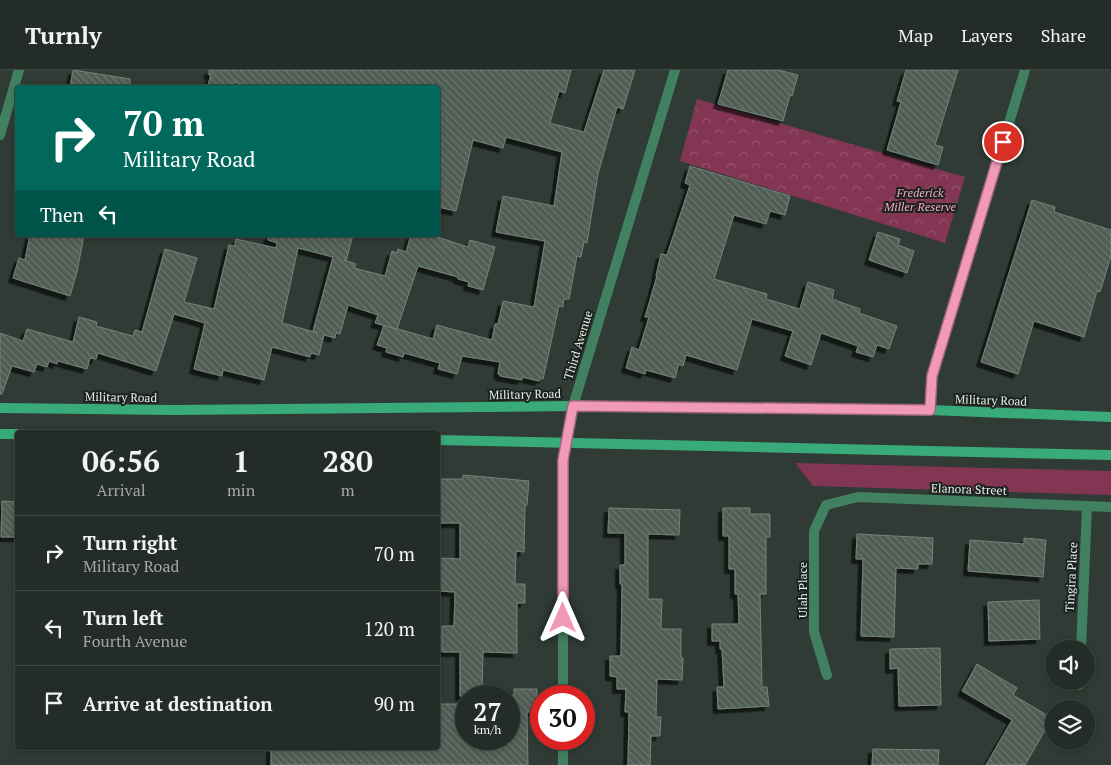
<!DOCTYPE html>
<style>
body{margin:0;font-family:"PT Serif",serif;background:#2f3833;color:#f1f3f6;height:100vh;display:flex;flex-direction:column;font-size:19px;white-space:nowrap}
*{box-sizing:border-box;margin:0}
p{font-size:16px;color:#a3a7a7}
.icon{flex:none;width:28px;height:28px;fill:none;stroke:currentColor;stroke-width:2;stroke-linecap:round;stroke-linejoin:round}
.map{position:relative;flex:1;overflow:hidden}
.sheet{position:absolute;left:15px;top:360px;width:425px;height:320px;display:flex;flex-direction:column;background:#232c27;border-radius:5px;box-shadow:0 2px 8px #0003,0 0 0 1px #404844}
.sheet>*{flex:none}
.guide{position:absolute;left:15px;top:15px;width:425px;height:152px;border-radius:5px;box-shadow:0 2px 8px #0003,0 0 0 1px #404844;background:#00695c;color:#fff;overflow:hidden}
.buttons{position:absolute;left:1045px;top:570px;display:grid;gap:10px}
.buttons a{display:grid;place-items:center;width:50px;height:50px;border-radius:50%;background:#232c27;box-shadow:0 2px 8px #0003,0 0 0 1px #404844;font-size:25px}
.speed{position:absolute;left:455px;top:615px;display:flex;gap:10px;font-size:25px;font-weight:700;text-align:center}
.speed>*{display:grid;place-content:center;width:65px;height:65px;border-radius:50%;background:#232c27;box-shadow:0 2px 8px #0003,0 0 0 1px #404844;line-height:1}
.speed small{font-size:12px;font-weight:400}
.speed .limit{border:8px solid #d22;background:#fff;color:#111}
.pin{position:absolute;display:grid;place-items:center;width:42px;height:42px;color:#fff;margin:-21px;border:2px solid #fff;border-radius:50%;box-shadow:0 1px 5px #0007}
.me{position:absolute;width:55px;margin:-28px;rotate:0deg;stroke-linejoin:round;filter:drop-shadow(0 0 4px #0008)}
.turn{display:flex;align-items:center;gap:18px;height:105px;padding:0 25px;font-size:22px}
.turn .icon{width:65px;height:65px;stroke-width:2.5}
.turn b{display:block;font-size:35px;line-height:42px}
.then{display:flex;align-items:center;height:48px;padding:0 25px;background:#0003;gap:10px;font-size:19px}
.eta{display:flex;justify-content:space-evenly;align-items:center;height:85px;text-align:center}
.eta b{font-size:30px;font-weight:800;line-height:35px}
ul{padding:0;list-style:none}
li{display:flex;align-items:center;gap:15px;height:75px;padding:0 25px;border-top:1px solid #404844}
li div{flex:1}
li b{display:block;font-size:19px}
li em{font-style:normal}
header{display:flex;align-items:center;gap:30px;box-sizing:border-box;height:70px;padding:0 25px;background:#232c27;border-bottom:1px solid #404844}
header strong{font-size:24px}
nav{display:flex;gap:28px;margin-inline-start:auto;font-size:18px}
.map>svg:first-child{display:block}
.grass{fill:#833554}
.park{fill:url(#park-crowns)}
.building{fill:url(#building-back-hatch);stroke:#75837b;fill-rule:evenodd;filter:url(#shadow)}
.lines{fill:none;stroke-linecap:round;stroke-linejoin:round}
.minor{stroke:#418162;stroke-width:10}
.secondary{stroke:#39aa79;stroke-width:10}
.route-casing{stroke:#9c6477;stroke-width:12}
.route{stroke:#f09ab7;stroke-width:9}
.labels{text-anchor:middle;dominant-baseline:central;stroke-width:4;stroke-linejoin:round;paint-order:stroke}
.park-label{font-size:12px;font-style:italic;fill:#f3a9c1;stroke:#1b211d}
.street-label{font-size:12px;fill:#e6eeea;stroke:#1b211d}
</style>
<header>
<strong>Turnly</strong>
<nav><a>Map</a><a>Layers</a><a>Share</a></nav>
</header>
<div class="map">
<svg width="1111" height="695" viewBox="0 0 1111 695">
<defs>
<pattern id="park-crowns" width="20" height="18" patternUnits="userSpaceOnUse" patternTransform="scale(1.25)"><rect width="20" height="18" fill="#833554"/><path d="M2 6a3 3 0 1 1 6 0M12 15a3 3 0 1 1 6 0" fill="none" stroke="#95536d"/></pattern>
<pattern id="building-back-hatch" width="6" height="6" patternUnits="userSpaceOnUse" patternTransform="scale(1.25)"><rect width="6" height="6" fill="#505d55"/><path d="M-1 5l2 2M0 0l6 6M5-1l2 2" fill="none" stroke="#69756e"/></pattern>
<filter id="shadow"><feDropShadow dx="-4.5" dy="4.5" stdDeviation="0" flood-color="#0009"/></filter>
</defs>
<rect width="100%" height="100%" fill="#2f3b34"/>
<polygon class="grass" points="795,393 1111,401 1111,425 813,416"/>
<polygon class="park" points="697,29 965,107 945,173 680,91"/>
<g class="building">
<polygon points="73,0 130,9 130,18 70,18"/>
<polygon points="209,0 571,0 565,23 559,21 550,53 584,62 604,0 635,0 623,39 617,37 598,104 587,173 584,172 581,187 577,186 569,229 564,229 563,237 559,236 543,309 540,308 539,311 522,307 522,310 500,306 500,304 498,304 500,292 462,286 457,304 438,299 440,293 404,283 403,287 386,282 387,278 377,275 384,255 433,269 437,255 492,270 495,254 498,254 503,231 534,237 545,171 496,162 503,126 554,136 562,82 506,67 503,78 473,70 456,141 438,137 438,18 254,18 234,12 234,18 207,18 211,5 209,5"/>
<polygon points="728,0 778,0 798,5 792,26 790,25 783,51 718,34"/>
<polygon points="906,0 958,0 935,75 943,77 938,95 887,80 901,32 897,31"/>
<polygon points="690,96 790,126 785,145 770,141 766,154 734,145 714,209 767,224 766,229 800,239 808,212 834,220 832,229 860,239 859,243 897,256 889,279 877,275 873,287 856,282 858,276 821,263 811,295 785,286 793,261 752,249 737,300 686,285 683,296 679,294 675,308 646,300 645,304 626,298 632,277 639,280 649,247 645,247 657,206 656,206 661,184 667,185 690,115 685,113"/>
<polygon points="1032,130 1055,137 1054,142 1111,160 1111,186 1100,222 1097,221 1084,267 1034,251 1018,304 981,292"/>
<polygon points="878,162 900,169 898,175 914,181 907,203 869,190"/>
<polygon points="30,165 84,165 77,202 70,226 13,208 19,188 25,190"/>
<path d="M269,165H353L346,191L344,190L356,194L354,198L385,206L392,181L397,183L398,179L406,182L411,165H431L468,177L470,170L495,177L483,220L468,216L469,212L458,209V207L418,196L397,259L375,253L378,245L348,235L340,264L336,263L335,268L324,265L319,285L311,283L310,287L272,277L264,310L223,300L222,306L194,299L205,253L174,244L156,301L98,283L96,289L90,288L87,299L58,291L57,294L49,291L47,297L37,294L34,302L12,296L2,324H0V263L23,271L27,259L73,272L79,247L97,252L96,256L133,266L135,260L142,262L165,179L197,188L184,232L214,239L229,175L235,176L236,169L276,178L277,173L268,170ZM298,178L333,187L313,261L318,263L282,253Z"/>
<polygon points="463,405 529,411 527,435 525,435 524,482 516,481 515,514 525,514 525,533 517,533 517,583 483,582 482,626 460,626 460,582 442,582 442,556 454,556 455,522 438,521 438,488 460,489 460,453 438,453 438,409 463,409"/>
<polygon points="2,431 18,432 18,467 1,467"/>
<polygon points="609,438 680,440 679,465 648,464 648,529 662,529 661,559 681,559 681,588 683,588 682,610 657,609 656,647 661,647 660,666 651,666 650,695 628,695 629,642 625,642 626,619 617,619 617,607 610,606 610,586 621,586 622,514 620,514 620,495 625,495 625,463 608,463"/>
<polygon points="723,438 750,438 750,444 770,444 770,467 766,467 766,524 760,524 762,617 767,617 769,636 718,639 717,617 724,617 722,579 720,579 720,571 712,571 712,554 739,554 738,524 735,524 735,499 729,499 729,466 723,466"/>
<polygon points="857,464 933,468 932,494 918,494 918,499 896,498 894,567 861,566 863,489 856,489"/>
<polygon points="1024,468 1046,470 1043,507 968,501 970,470 1024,474"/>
<polygon points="1039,530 1040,569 989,571 988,532"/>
<polygon points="940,578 941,635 899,636 898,598 890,599 890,579"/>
<polygon points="977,594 1017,618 1013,625 1052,648 1025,695 986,695 1012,650 962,621"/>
<polygon points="514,619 537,619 537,642 527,642 528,695 271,695 271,678 438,678 438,634 466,634 466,669 509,669 509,625 514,625"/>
<polygon points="873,679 939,680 938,695 872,695"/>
</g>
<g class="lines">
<g class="minor">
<polyline points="0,65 19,0"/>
<polyline points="930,340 932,306 1025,0"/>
<polyline points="1081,579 1087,437"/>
<polyline points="827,605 814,562 814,461 826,435 858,427 1111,437"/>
<polyline points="1079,615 1079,611"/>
<polyline points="563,626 563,390 573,336 675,0"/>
<polyline points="563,695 563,669"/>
</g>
<g class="secondary">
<polyline points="0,338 173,340 573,336 930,340 1111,347"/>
<polyline points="0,364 18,364"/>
<polyline points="438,370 1111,385"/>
</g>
</g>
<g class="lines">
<g class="route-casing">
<polyline id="route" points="563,548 563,390 573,336 930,340 932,306 1003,72"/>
</g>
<use href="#route" class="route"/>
</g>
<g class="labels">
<g class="park-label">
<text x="920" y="122">Frederick<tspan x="920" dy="14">Miller Reserve</tspan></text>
</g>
<g class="street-label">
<text transform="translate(578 275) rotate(-73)">Third Avenue</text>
<text transform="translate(525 324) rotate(-1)">Military Road</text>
<text transform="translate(121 327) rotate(1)">Military Road</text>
<text transform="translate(991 330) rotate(2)">Military Road</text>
<text transform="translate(969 419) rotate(2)">Elanora Street</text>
<text transform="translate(1071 507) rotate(-87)">Tingira Place</text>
<text transform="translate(802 520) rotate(-90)">Ulah Place</text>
</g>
</g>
</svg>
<div class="buttons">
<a><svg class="icon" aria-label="sound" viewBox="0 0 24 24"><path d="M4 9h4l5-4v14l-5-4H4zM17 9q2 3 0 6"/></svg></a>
<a><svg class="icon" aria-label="layers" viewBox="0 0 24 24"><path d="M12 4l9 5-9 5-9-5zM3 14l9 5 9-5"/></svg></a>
</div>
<div class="speed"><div>27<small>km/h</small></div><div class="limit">30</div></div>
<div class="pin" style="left:1003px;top:72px;background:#d93025"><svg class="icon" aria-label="arrive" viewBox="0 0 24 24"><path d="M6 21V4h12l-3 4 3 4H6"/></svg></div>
<svg class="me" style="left:563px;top:548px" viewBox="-20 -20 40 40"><path d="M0-17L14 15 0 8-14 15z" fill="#f09ab7" stroke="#fff" stroke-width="4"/></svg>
<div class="guide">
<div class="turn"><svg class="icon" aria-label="right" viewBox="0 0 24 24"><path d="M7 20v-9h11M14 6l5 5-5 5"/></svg><div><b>70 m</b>Military Road</div></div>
<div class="then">Then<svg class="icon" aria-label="left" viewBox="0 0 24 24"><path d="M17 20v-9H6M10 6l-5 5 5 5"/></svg></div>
</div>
<section class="sheet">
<div class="eta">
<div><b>06:56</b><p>Arrival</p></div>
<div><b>1</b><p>min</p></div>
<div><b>280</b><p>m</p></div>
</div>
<ul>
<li><svg class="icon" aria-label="right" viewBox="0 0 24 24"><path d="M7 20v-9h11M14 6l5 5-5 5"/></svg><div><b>Turn right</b><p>Military Road</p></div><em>70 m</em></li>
<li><svg class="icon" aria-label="left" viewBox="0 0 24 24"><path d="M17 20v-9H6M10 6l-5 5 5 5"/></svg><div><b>Turn left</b><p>Fourth Avenue</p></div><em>120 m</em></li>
<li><svg class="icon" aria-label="arrive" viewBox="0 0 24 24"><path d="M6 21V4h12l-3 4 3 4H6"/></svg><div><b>Arrive at destination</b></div><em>90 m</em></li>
</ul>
</section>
</div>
